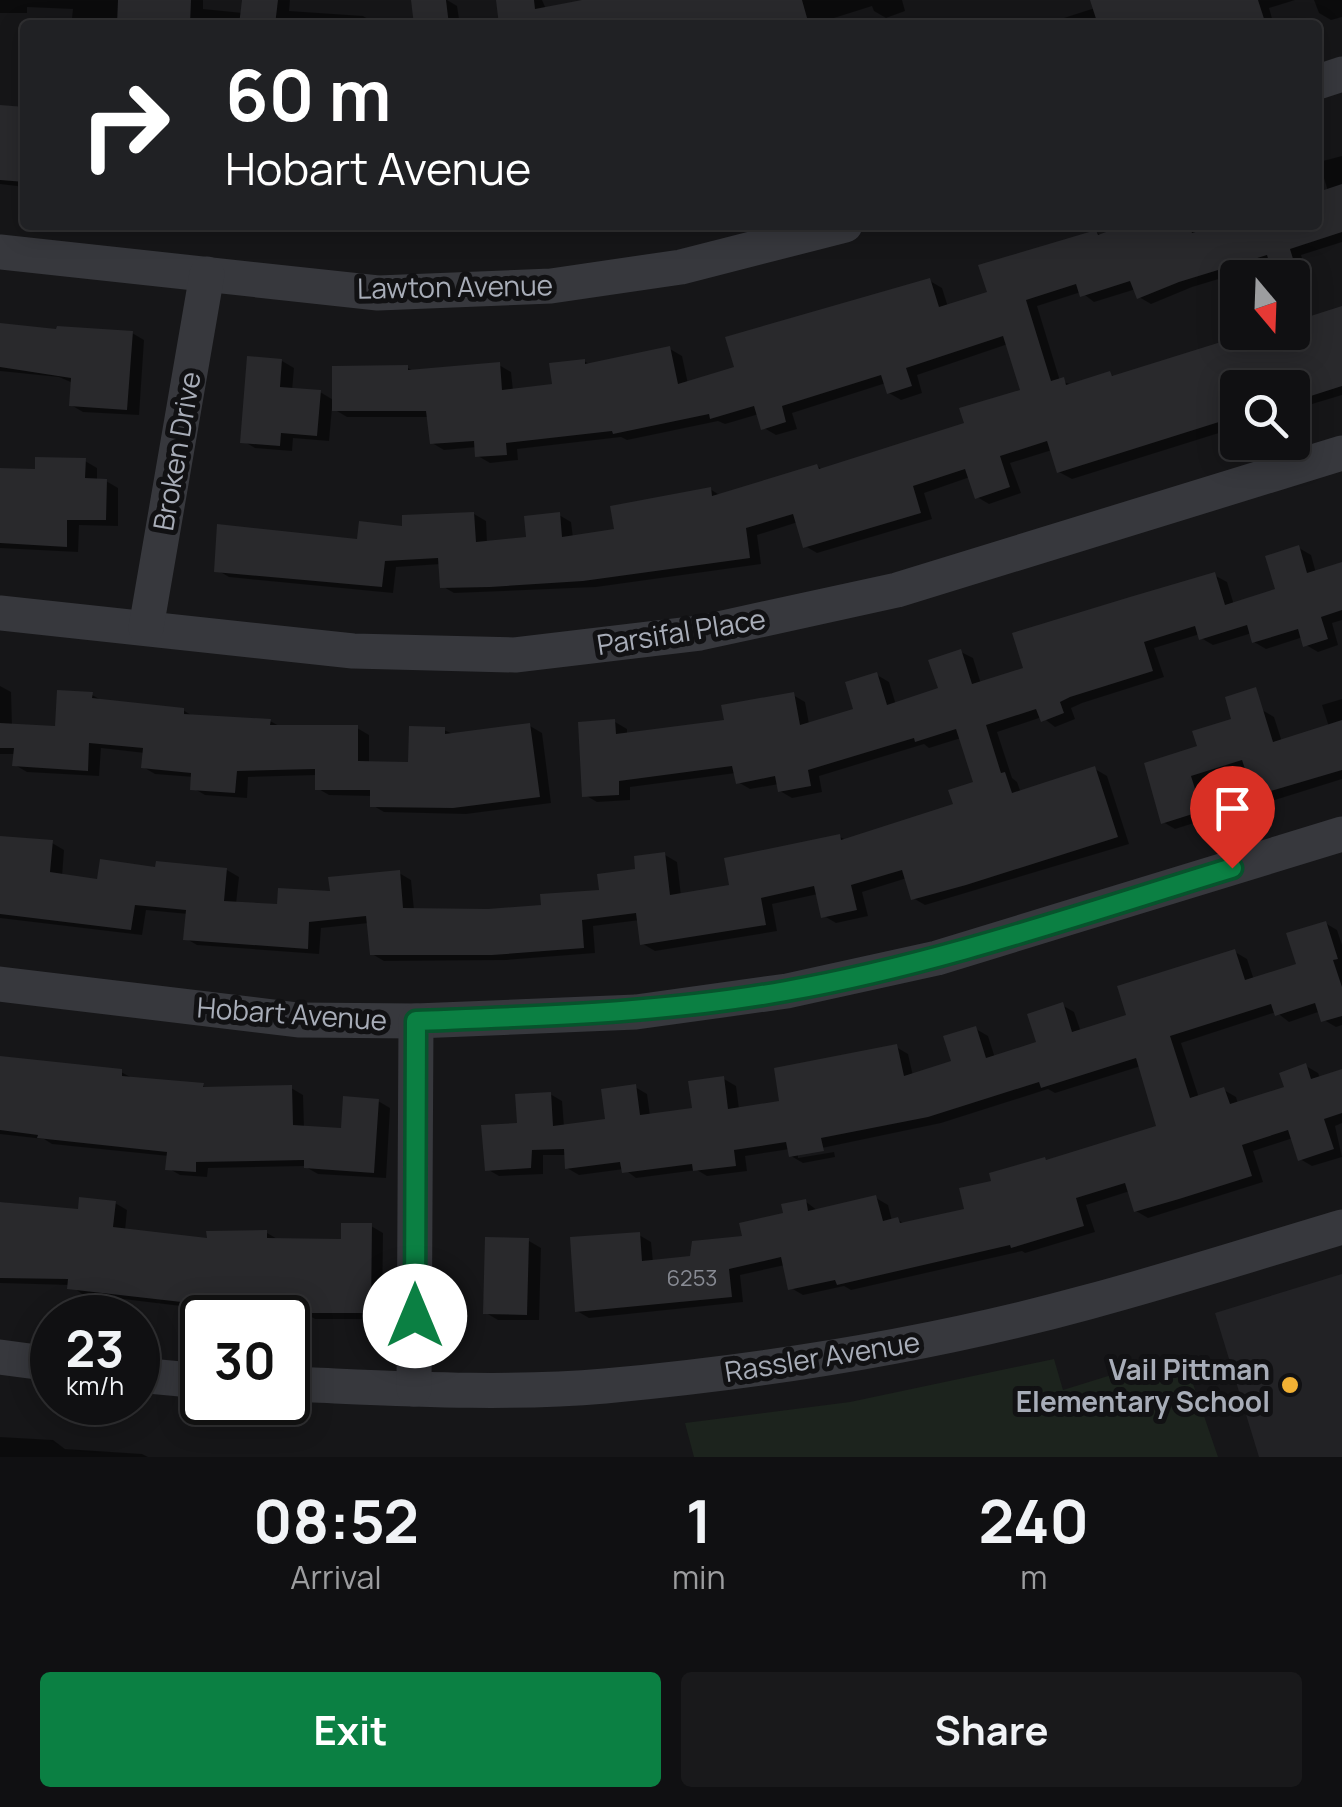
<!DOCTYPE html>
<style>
body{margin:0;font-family:Manrope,sans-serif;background:#19191b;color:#f1f3f6;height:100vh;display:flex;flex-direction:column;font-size:38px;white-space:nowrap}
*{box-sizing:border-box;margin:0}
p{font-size:32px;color:#9c9d9f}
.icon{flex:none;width:55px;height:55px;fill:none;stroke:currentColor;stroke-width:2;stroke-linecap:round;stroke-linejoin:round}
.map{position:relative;height:1457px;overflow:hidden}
.drawer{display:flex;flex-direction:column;background:#101012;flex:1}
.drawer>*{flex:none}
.top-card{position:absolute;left:20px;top:20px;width:1302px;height:210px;border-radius:10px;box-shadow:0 5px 25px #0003,0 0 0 2px #303032;background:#202124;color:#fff;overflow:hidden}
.needle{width:65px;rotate:161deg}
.controls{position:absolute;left:1220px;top:260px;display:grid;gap:20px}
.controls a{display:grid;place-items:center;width:90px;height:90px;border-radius:10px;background:#101012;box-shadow:0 5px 25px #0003,0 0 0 2px #303032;font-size:50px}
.speed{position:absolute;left:30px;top:1295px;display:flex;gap:20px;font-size:50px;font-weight:700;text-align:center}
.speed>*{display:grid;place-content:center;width:130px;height:130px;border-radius:50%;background:#101012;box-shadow:0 5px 25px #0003,0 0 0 2px #303032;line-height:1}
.speed small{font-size:25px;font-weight:400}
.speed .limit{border:5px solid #111;border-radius:15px;background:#fff;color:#111}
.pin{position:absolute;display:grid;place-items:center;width:85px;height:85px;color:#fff;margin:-102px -42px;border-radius:50% 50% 50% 0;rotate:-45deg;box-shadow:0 0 10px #0007}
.pin .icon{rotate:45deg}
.me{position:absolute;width:110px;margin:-55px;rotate:0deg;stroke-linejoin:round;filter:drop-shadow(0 0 8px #0008)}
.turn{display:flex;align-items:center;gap:35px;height:210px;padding:0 40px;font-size:45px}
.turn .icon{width:130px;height:130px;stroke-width:2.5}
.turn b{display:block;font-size:70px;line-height:85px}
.eta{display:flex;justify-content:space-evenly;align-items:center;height:170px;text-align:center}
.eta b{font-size:60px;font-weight:700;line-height:70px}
.cta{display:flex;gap:20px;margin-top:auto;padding:20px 40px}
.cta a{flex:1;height:115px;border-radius:10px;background:#0b8043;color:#fff;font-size:40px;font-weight:700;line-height:115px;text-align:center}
.cta a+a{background:#19191b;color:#f1f3f6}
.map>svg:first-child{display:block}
.built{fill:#222225}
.green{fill:#1c231d}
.shadow{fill:#0007}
.building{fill:#29292c}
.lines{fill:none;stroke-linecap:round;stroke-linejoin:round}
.street{stroke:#37383d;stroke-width:35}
.route-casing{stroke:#07532c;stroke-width:25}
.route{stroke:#0b8043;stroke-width:18}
.poi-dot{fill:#f2b134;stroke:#111113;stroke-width:4}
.labels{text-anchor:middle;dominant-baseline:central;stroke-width:10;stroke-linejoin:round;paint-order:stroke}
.number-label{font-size:22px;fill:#888b94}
.street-label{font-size:28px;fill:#a8adb8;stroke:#111113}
.poi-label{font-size:28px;font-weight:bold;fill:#a8adb8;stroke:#111113;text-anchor:end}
</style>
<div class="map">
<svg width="1342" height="1457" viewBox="0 0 1342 1457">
<rect width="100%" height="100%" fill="#161618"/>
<polygon class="built" points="1342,1274 1342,1457 1259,1457 1215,1313"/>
<polygon class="green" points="1166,1358 1190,1375 1218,1457 694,1457 685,1423 850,1402 1054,1359 1063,1390"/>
<g class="shadow">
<polygon points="0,0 203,0 203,9 243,13 245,0 290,0 289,11 363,16 375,23 84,25 72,18 73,9 27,7 27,13 0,13"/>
<polygon points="436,0 447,0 457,6 460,25 417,25"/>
<polygon points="499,0 542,0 546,9 596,0 902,0 905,11 886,18 874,11 872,6 812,25 501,25"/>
<polygon points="1102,0 1295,0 1269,8 1274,25 1042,25 1095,8"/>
<polygon points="1314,0 1342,0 1342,17 1331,20 1319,13"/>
<polygon points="0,107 25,109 25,187 0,184"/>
<polygon points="1342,156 1342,242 1301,255 1305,268 1285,274 1272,263 1192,287 1151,304 1139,297 1136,289 1094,302 1081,292 1037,306 1060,381 1073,385 1110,374 1116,378 1292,332 1342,308 1342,395 1292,410 1292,388 1238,388 1238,427 1072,479 1059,472 1052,450 1010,463 1021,493 989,504 977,497 970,477 924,493 932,519 817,553 805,546 798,522 757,535 761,564 596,587 454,593 442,586 441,564 396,567 393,593 229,577 217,570 359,542 474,514 486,521 487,543 528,539 559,515 571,522 573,538 617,531 710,489 721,496 817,466 823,470 967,424 1024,392 1008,344 917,375 922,393 901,400 889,393 886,383 792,413 797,429 776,435 764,428 759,414 725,424 718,421 627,440 621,437 517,449 518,460 490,463 478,456 477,447 444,450 432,443 429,417 347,417 332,408 329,441 293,438 292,451 255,448 243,441 282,361 294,368 292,391 320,392 335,401 408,368 415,372 499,365 511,372 513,391 554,386 584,361 591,365 670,349 682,356 688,384 737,369 930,281 942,288 948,307 990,294 1096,232 1102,236 1133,225 1197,225 1200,233 1227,225 1318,225 1318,195 1328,191 1319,162"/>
<polygon points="374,225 560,225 519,231 385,231"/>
<polygon points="0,327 132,333 144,340 139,415 83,412 71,405 73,383 59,377 0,371"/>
<polygon points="85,461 97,468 97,481 106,481 118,488 118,526 79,525 78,552 0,548 0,470 37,471"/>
<polygon points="1299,548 1311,555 1316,573 1342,565 1342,620 1332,623 1338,645 1318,652 1306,645 1303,637 1266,649 1254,642 1252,633 1213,645 1201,638 1200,634 1154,648 1164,677 1082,703 1071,708 1075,719 1055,727 1042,717 997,732 1012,778 1017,782 1021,793 1095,769 1107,776 1129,844 925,905 913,898 907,878 862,892 868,916 836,923 824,916 818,894 772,904 777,931 655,951 643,944 640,920 593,926 595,953 506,960 384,961 372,954 369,923 321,928 319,954 197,945 185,938 188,914 146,910 142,935 0,918 0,838 52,843 64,850 62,877 99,882 157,870 227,870 239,877 236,904 280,906 399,873 411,880 414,910 488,912 543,907 602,893 665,855 677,862 681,896 732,887 840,837 848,841 956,806 976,784 961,738 929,748 924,744 819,776 822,792 792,798 780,791 779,784 750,789 738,782 736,773 630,787 630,800 597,802 585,795 615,722 627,729 627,735 727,723 793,695 805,702 809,724 856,711 877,675 889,682 896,705 941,690 961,652 973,658 981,684 1026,670 1214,575 1227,582 1234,605 1279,591"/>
<polygon points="0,686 11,692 12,726 57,729 92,695 105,702 183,710 194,717 270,721 281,727 357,728 369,735 369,764 410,764 444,730 455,735 530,726 542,733 551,803 466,814 384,812 372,805 372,796 329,795 317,788 317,775 248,777 247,798 205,795 193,788 194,777 155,774 143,767 145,753 101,748 99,776 27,772 15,765 16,754 0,754"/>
<polygon points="1342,699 1342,779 1268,802 1256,795 1247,768 1202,782 1213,817 1175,829 1163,822 1200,748 1262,710 1274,717 1282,742 1329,727 1322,705"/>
<polygon points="1325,923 1337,930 1342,945 1342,1025 1336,1027 1324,1020 1321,1011 1289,1022 1276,1012 1181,1043 1199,1098 1224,1090 1236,1097 1238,1104 1287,1089 1306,1066 1318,1073 1320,1078 1342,1071 1342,1123 1335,1126 1342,1157 1312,1166 1300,1159 1293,1138 1253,1151 1263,1182 1148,1218 1136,1211 1130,1191 1086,1205 1095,1232 1025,1253 1022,1251 851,1290 844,1286 803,1295 791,1288 785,1265 740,1275 743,1302 589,1318 577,1311 639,1235 651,1242 653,1262 692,1258 745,1238 805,1201 818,1211 876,1198 888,1205 892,1221 898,1220 905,1224 967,1210 994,1182 1045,1159 1049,1162 1159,1127 1141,1066 1055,1093 1048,1089 941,1123 798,1153 798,1158 834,1152 835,1157 803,1163 791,1156 790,1149 745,1156 747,1171 707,1176 697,1170 636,1178 624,1169 579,1175 567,1168 566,1155 543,1155 543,1174 499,1176 487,1169 520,1125 550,1094 562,1101 564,1127 608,1121 635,1087 647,1094 650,1116 694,1111 724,1079 736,1086 739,1109 782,1103 896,1047 908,1054 913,1076 954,1063 976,1029 988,1036 995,1058 1039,1044 1062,1005 1074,1012 1081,1032 1129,1016 1235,952 1247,959 1254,980 1300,965"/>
<polygon points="0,1071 121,1072 134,1079 203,1086 209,1090 291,1088 303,1095 304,1128 343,1130 378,1101 390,1108 386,1178 318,1174 304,1166 208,1168 207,1177 180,1175 168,1168 169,1156 52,1144 44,1139 0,1134"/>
<polygon points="0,1202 80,1211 115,1203 127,1210 125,1231 209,1241 267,1233 279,1240 344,1241 371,1226 383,1233 382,1319 315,1319 305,1313 222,1314 214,1310 82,1294 70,1285 0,1283"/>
<polygon points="529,1241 541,1248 539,1320 498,1320 486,1313"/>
<polygon points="0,1437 53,1440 65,1449 142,1454 148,1457 0,1457"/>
</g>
<g class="building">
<polygon points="118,0 191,0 190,25 117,25"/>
<polygon points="242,0 278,0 275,25 239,25"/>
<polygon points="411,0 446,0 449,25 414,25"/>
<polygon points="496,0 534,0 535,9 582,0 802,0 809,25 499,25"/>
<polygon points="1090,0 1258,0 1266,25 1098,25"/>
<polygon points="0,105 25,107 25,182 0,180"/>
<polygon points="1342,184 1342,232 1290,249 1294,262 1271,269 1267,255 1179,282 1137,299 1130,281 1080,297 1076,284 1026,300 1051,381 1064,377 1066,385 1110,371 1112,376 1253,332 1292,332 1292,322 1342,306 1342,386 1292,402 1292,388 1238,388 1238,416 1057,473 1047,441 1000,456 1010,487 975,499 965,469 913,486 921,513 803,548 793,514 746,528 750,558 583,581 490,587 440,588 438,558 385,561 382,587 214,572 217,524 357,539 359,521 402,526 402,515 474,512 476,542 526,537 524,516 560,512 562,537 614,529 610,506 711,487 712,496 817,464 819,469 964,423 959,408 1020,390 1003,336 906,368 912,386 887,394 881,375 782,406 786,422 761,430 754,406 710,419 709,414 613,434 612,431 506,443 507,455 475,457 474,441 430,444 426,411 332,411 332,366 408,365 408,370 500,362 502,390 552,384 549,363 585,359 585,364 670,346 678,384 734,367 725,337 930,278 939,307 987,292 978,265 1096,230 1098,235 1125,225 1189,225 1192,233 1219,225 1318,225 1318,192"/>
<polygon points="0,323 56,329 57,326 133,331 127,410 69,406 71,378 0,367"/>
<polygon points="247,356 282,359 280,387 321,390 317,436 281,433 280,446 240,443"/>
<polygon points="35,457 86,458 85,478 107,479 106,520 67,520 67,547 0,543 0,468 35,469"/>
<polygon points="1299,545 1307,573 1342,562 1342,610 1321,617 1328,639 1303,647 1298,629 1252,643 1247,625 1199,640 1195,626 1144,642 1153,671 1070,697 1060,702 1064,713 1041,722 1036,709 986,725 1001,773 1005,772 1012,793 1095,766 1118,837 966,885 911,900 902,870 851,885 857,910 821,918 814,886 761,898 766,925 640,945 636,913 582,920 584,948 492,955 370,955 366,916 309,922 308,949 183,940 186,910 135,905 131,930 0,914 0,836 53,840 50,872 97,879 100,859 155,867 156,861 227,868 224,901 277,904 278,888 330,891 328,877 400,870 403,908 488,909 541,905 540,894 599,890 597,874 635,869 634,856 665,852 670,895 729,885 724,858 840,834 841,840 953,804 948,790 973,782 956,729 915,742 914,738 808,770 811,786 778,792 775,776 736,784 732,766 619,781 619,795 582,797 578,722 615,719 616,734 724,720 721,705 794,692 800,725 853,709 845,682 877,672 887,705 938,688 928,660 961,649 972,684 1023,668 1012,633 1130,597 1215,572 1225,605 1275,589 1265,556"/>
<polygon points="1256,687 1273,742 1342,720 1342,770 1254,796 1242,760 1191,776 1202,811 1161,824 1144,763 1197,746 1192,731 1231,719 1225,697"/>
<polygon points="57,690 93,692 92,698 184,708 184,714 271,719 270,725 358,725 358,761 408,762 409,726 445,727 445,734 530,723 540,797 453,808 370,807 370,790 315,790 315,769 237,771 235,793 190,790 191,773 141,768 143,748 89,743 88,771 12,766 14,748 0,748 0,723 55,726"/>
<polygon points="1326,921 1338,959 1333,960 1342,987 1342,1016 1321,1022 1315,1003 1275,1016 1271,1004 1170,1036 1190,1098 1224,1087 1230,1104 1284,1087 1279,1073 1306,1063 1311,1079 1342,1069 1342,1113 1324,1119 1334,1149 1298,1161 1288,1130 1242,1145 1252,1176 1179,1199 1134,1212 1125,1183 1076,1198 1084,1226 1011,1248 1010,1245 837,1285 835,1280 788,1290 781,1257 729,1269 732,1297 575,1312 570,1237 640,1232 642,1261 690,1256 692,1241 742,1236 739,1223 783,1213 781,1204 806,1199 808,1211 876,1195 883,1221 898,1217 900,1223 964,1209 959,1188 991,1181 989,1173 1045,1157 1046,1160 1156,1126 1136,1058 1041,1088 1039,1082 928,1117 821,1138 824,1151 789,1157 786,1142 734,1150 736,1166 693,1171 692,1164 622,1173 620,1162 565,1169 564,1149 532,1150 531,1168 485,1171 481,1125 517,1123 515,1094 551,1092 553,1126 605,1119 601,1089 636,1084 640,1115 692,1108 688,1081 724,1076 728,1109 779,1101 774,1068 897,1044 904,1076 951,1061 943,1036 976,1026 986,1058 1036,1042 1027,1014 1063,1002 1072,1032 1126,1015 1117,986 1235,949 1245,980 1296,964 1286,933"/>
<polygon points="0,1056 122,1069 122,1076 204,1083 203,1087 292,1085 293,1125 341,1128 343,1096 379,1099 374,1173 304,1168 304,1160 196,1162 196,1172 165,1170 167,1152 37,1138 38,1135 0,1130"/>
<polygon points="79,1197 116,1201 113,1227 207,1238 206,1231 267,1230 267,1238 341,1239 341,1223 372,1223 371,1313 301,1313 301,1307 208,1309 208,1305 67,1289 68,1279 0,1278 0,1202 78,1209"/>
<polygon points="485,1237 529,1238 527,1315 483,1314"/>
</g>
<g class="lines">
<g class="street">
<polyline points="1318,82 1342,74"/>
<polyline points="0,252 378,293 551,286 681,267 845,225"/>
<polyline points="0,613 353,651 515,655 700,633 897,590 1342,453"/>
<polyline points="146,628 207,274"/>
<polyline points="0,984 298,1020 416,1021 636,1012 787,991 937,958 1342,834"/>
<polyline points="0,1357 52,1364"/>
<polyline points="138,1375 202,1381"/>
<path d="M288,1384C392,1388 501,1395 605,1386C767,1371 931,1345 1088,1302C1174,1279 1258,1252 1342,1227"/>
<polyline points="414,1389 416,1021"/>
</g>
</g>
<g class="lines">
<g class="route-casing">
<path id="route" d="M415,1316L416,1021C541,1016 663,1013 786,991C938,964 1084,913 1232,868"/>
</g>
<use href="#route" class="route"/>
</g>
<circle class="poi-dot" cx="1290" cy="1385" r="10"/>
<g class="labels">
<g class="number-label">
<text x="692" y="1278">6253</text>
</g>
<g class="street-label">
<text transform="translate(455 286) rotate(-1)">Lawton Avenue</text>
<text transform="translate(176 451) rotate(-80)">Broken Drive</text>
<text transform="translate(681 631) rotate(-9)">Parsifal Place</text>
<text transform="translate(292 1013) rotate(4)">Hobart Avenue</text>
<text transform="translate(822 1356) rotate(-9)">Rassler Avenue</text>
</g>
<g class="poi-label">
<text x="1270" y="1369">Vail Pittman<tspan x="1270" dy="32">Elementary School</tspan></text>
</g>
</g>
</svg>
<div class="controls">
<a><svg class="needle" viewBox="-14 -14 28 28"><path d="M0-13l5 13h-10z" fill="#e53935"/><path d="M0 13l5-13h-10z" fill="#9c9d9f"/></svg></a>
<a><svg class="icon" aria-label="search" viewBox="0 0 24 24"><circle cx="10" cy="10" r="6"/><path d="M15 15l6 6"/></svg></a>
</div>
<div class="speed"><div>23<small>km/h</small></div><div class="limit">30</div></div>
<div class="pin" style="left:1232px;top:868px;background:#d93025"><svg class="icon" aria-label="arrive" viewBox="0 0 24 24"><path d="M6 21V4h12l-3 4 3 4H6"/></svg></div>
<svg class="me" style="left:415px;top:1316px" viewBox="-20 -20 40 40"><circle r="19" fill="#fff"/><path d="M0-13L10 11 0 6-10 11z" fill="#0b8043"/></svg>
<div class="top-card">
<div class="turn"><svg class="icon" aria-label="right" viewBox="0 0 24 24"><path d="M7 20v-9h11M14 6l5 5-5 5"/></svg><div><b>60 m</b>Hobart Avenue</div></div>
</div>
</div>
<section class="drawer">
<div class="eta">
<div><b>08:52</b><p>Arrival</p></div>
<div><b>1</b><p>min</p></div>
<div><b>240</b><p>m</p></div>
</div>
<div class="cta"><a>Exit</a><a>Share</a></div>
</section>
